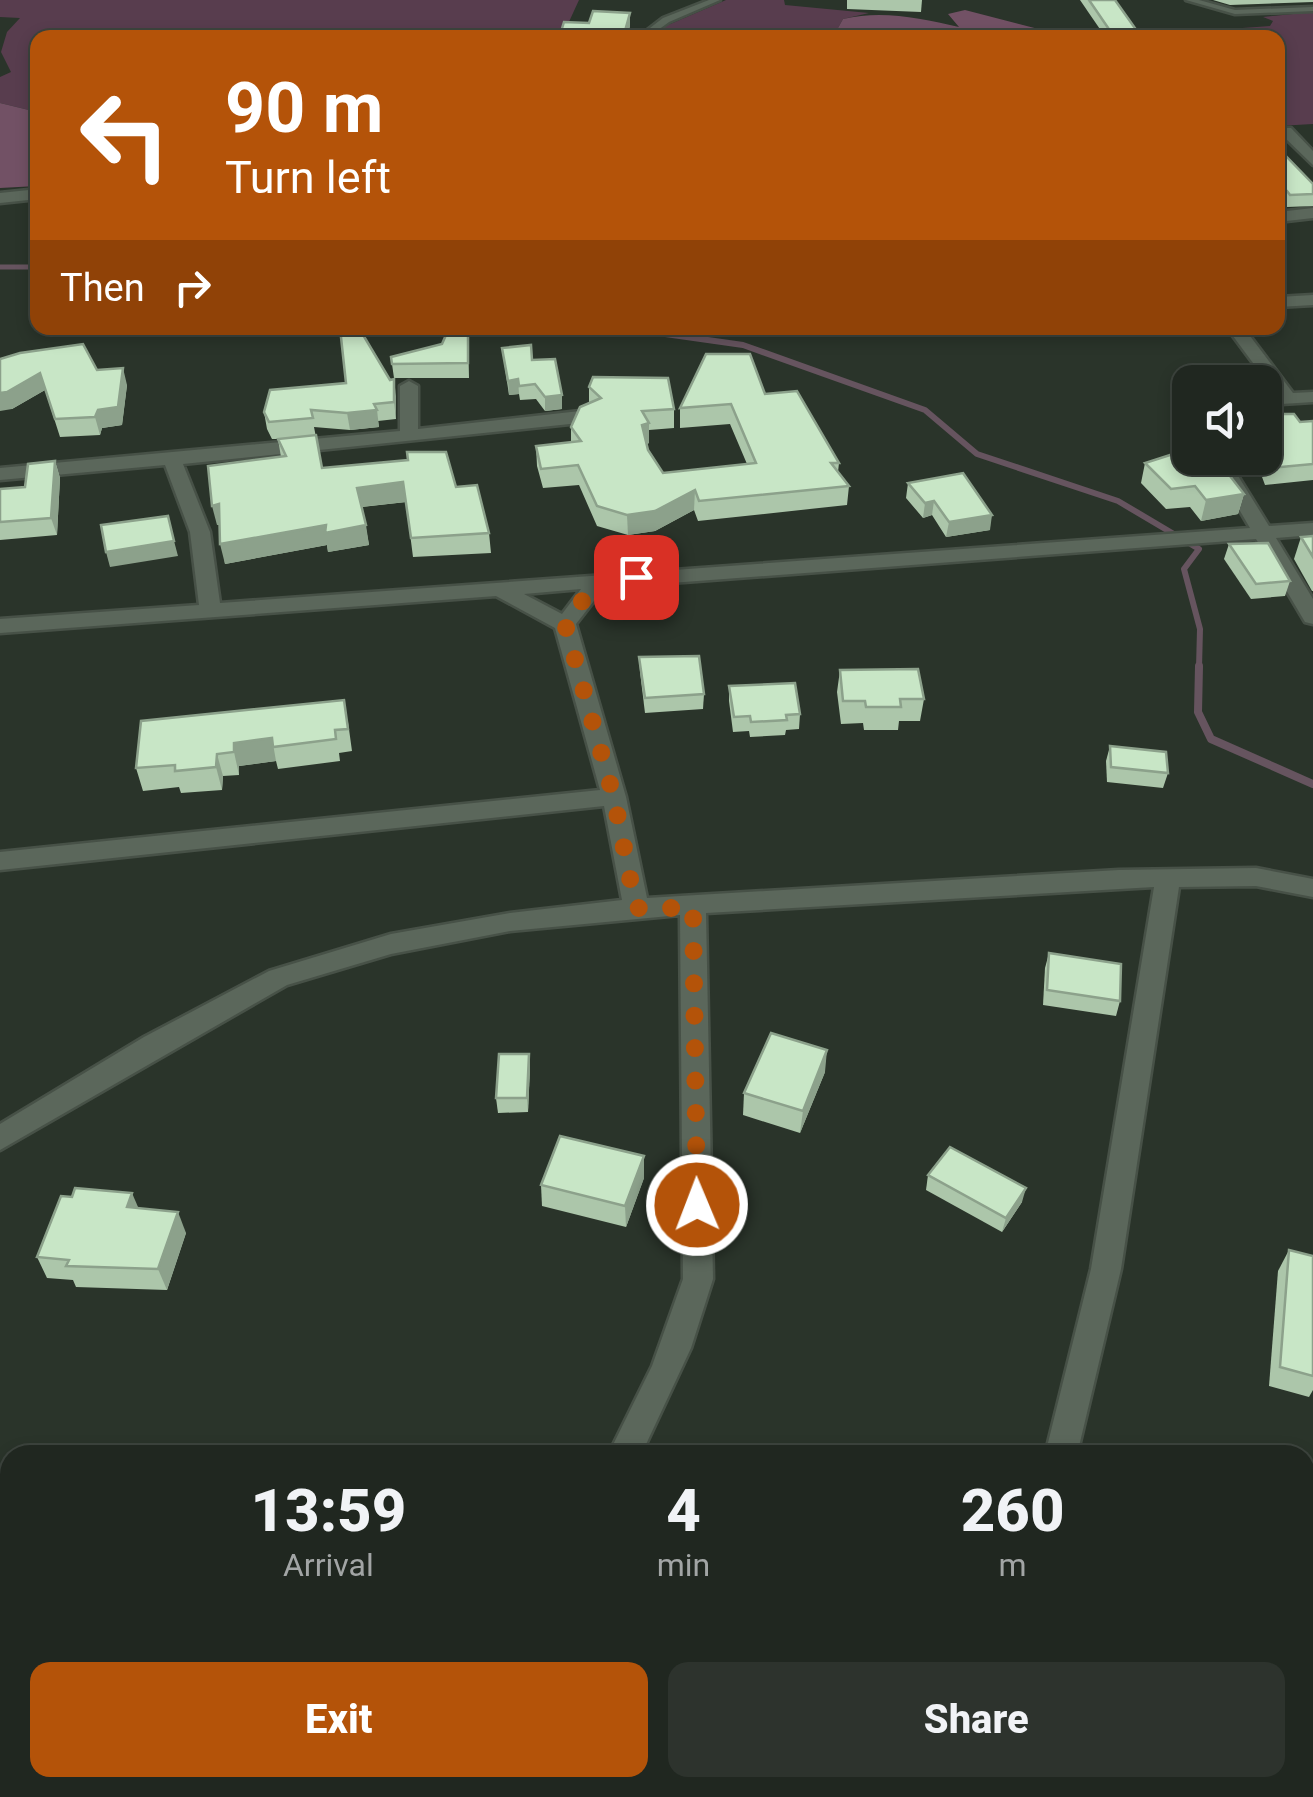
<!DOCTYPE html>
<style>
body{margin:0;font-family:Roboto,sans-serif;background:#2d332d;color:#f1f3f6;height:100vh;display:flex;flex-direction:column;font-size:38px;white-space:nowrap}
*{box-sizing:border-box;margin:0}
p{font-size:32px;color:#a2a5a5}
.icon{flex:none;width:55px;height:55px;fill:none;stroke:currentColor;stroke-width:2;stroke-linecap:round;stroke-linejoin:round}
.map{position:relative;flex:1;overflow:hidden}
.panel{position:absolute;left:0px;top:1445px;width:1315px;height:352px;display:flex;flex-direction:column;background:#202720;border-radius:30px 30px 0 0;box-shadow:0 5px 15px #0003,0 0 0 2px #3d443e}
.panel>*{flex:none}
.guide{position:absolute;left:30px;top:30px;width:1255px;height:305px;border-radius:20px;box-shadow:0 5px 15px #0003,0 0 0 2px #3d443e;background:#b45309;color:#fff;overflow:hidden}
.fabs{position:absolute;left:1172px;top:365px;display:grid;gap:20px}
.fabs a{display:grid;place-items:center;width:110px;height:110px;border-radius:20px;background:#202720;box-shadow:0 5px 15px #0003,0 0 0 2px #3d443e;font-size:50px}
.pin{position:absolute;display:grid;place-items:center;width:85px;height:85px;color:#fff;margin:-42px;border-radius:20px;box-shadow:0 5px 15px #0006}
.me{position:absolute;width:110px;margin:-55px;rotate:359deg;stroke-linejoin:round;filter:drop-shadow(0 0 8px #0008)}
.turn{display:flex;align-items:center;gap:35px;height:210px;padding:0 30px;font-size:45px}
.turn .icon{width:130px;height:130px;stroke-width:2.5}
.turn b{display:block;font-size:70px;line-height:85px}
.then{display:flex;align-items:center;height:95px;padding:0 30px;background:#0003;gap:20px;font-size:38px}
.eta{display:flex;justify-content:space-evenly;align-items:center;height:170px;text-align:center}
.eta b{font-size:60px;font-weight:800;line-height:70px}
.cta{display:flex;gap:20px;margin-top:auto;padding:20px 30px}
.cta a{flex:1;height:115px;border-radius:20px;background:#b45309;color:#fff;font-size:40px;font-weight:800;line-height:115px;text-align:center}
.cta a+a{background:#2d332d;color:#f1f3f6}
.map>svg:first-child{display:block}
.green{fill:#583d4e}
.forest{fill:#725165}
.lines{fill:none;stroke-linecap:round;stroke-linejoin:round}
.stream-far2{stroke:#66545f;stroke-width:5}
.stream-far1{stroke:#66545f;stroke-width:6}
.stream{stroke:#66545f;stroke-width:8}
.service-casing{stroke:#475147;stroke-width:5}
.minor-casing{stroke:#475147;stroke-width:5}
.service{fill:#5b675b;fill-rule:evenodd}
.minor{fill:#5b675b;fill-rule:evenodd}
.wall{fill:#acc6aa}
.shaded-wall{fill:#8ca18b}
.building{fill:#c8e6c6;stroke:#8ca18b;stroke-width:2.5}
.route{stroke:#b45309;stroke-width:18;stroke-dasharray:0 32.4}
</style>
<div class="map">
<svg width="1313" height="1797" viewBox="0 0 1313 1797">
<rect width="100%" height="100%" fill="#2a342a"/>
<g class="green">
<polygon points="0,0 579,0 562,37 38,38 37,112 0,103 0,77 11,72 1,52 7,32 20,18 0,17"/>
<polygon points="726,0 784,0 785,5 869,13 843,19 833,37 656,38 661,28"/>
<polygon points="1313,12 1313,124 1278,126 1278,38 1170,37 1173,33 1270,26 1273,21 1263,17"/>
</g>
<g class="forest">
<path d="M965,10L1054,33L1050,38L833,37L843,19C882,10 920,18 959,27L948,14Z"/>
<polygon points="0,103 37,112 37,186 0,188"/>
</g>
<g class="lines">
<polyline class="stream-far2" points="0,267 38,267"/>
<polyline class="stream-far1" points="623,328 743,345 925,410 977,454 1118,501 1199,549 1184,569 1200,629 1199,668"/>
<polyline class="stream" points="1199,666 1198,712 1211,739 1313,784"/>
<g class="service-casing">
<g id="service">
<polygon points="709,0 720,0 669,22 647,38 637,38 663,18"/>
<polygon points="1186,0 1199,0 1235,10 1313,7 1313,11 1235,14"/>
</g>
</g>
<g class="minor-casing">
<g id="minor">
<polygon points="1281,128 1291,128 1313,151 1313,165 1281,134"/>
<polygon points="38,189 38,199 0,203 0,193"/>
<polygon points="1313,208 1313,218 1278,222 1278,212"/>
<polygon points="1313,295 1313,305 1278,307 1278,297"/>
<polygon points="1227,328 1244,328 1293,393 1313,392 1313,402 1265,405 1265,395 1276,394"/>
<path d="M409,381L418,386V429L589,410L598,416L589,422L183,464L210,532L220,603L1250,528L1209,458H1227L1269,526L1313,523V535L1276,538L1313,599V624L1305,622L1256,539L604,588L576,624L626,797L647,898L1119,870L1256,868L1313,879V897L1256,886L1179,887L1121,1269L1077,1455H1045L1091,1269L1154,887L706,913L713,1279L691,1348L641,1455H608L652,1366L683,1279L680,915L510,931L391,954L287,985L0,1150V1124L144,1037L269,971L391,934L510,913L622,900L604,806L0,870V852L600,790L555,628L496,596L0,633V619L199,605L190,532L165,465L0,480V468L400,431V386ZM581,589L562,614L524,594Z"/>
<rect x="0" y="1477" width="10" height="32"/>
<polygon points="464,1788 502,1788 499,1797 460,1797"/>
<polygon points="798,1788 846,1788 850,1797 801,1797"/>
<polygon points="985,1788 1021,1788 1020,1797 982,1797"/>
</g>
</g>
<use href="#service" class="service"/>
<use href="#minor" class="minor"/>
</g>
<g class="wall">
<polygon points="847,0 922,0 921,12 847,9"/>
<polygon points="1080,0 1115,0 1142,38 1106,38"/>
<polygon points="1213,0 1313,0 1313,2 1230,5"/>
<polygon points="1278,154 1313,184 1313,206 1287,207 1284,203 1278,204"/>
<polygon points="468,332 469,378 394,378 391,357 442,344"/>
<polygon points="502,348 532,360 562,395 562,409 545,411 536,399 520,400 519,394 509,395"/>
<polygon points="0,359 97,370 127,385 122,425 102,428 100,435 60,437 45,390 12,409"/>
<polygon points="394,379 396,419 378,421 379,427 350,430 314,427 322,468 456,487 489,533 491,553 413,557 406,502 362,507 369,545 328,552 327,545 225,564 220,525 217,525 281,457 278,439 272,439 267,429 264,412"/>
<polygon points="589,387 674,409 674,428 649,430 649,443 647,444 648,450 663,473 747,464 730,424 680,428 680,408 765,394 839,463 838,472 849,486 847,505 698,521 694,510 655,531 628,535 597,526 579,485 543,488 537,466 536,446 571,442 571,427 589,403"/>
<polygon points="1265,414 1300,422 1313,421 1313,480 1265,485 1255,458 1265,458"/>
<polygon points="55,461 60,478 57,535 0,540 0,489 25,487"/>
<polygon points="1145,463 1244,494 1238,514 1201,521 1190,507 1166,509 1141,483"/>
<polygon points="908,483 990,530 946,537 932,515 923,518 906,498"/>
<polygon points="1313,536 1313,591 1312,591 1294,559 1301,537"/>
<polygon points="1229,544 1290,581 1285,596 1251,599 1224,559"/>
<polygon points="639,657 704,694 703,709 645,713 640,672"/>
<polygon points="840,670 924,699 920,721 899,721 898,730 864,730 863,723 841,724 837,692"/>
<polygon points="729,686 800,714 799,729 786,730 785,735 750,737 749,731 733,732 729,701"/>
<polygon points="348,722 352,751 339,753 340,761 278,769 276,761 239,766 239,775 223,776 222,790 181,793 179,787 143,791 136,768"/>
<polygon points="1110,746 1168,773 1163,788 1107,782 1106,761"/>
<polygon points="1049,953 1120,1001 1116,1016 1043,1005 1045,968"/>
<polygon points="529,1054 530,1068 528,1112 498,1113 496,1098"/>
<polygon points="825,1072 800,1133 743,1115 744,1093"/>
<polygon points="928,1175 1022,1202 1002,1232 926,1190"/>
<polygon points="644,1178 626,1227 542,1206 541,1185"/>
<polygon points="138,1208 186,1233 167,1290 76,1287 73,1280 47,1278 37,1257"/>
<polygon points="1289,1250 1313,1256 1313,1390 1309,1397 1269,1386 1278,1271"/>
</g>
<g class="shaded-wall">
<polygon points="630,13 630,27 627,38 623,38"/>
<polygon points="123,368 127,385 122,425 102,428 100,435 95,417"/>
<polygon points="40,373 45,390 12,409 0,411 0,393"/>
<polygon points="394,379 396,396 396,419 394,402"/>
<polygon points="518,379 519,394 509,395 508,381"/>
<polygon points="562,395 562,409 545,411 545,397"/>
<polygon points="377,410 379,427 350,430 347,413"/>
<polygon points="649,423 649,443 642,445 642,425"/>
<polygon points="55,461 60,478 57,535 51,518"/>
<polygon points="403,482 406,502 360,507 357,488"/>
<polygon points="695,490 694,510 655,531 628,535 627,515"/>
<polygon points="1244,494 1238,514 1201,521 1206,500"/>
<polygon points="934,501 932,515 923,518 925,503"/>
<polygon points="219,504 224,524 217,525 212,506"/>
<polygon points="992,515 990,530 946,537 949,522"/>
<polygon points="326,525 366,525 369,545 328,552 327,545 225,564 220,544"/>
<polygon points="174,541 178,556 110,567 106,552"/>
<polygon points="272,738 276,761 239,766 239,775 234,752 234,743"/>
<polygon points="217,754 223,776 222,790 216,767"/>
<polygon points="827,1050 825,1072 800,1133 803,1111"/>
<polygon points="529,1054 530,1068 528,1112 527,1098"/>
<polygon points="644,1156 644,1178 626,1227 625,1206"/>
<polygon points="1026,1188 1022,1202 1002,1232 1006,1218"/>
<polygon points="132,1193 141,1214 127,1207"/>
<polygon points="178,1212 186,1233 167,1290 158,1269"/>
</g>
<g class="building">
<polygon points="1089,0 1115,0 1142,38 1115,38"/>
<polygon points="593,11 630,13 623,38 559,38 564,22 589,23"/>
<polygon points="1283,153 1313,184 1313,194 1290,195 1287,191 1278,191 1278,154"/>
<polygon points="340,328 359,328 390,380 394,379 394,402 374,404 377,410 347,413 311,410 313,418 269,422 264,412 270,390 346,383"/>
<polygon points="468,332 468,363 392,364 391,357 442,344 446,335"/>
<polygon points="83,344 97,370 123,368 118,407 98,410 95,417 55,419 40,373 7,392 0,393 0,359 20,353"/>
<polygon points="531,345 532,360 555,359 562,395 545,397 535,384 519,386 518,379 508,381 502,348"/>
<polygon points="706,354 750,354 765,394 797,391 839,463 831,463 849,486 699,501 695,490 655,511 627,515 597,506 578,465 541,469 536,446 581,441 571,427 580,407 601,398 589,387 593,377 668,378 674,409 642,411 649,423 642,425 648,450 663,473 756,463 731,404 680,408"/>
<polygon points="1265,414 1294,414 1300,422 1313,421 1313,464 1270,468 1265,455"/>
<polygon points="316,435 322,468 408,460 407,452 446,452 456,487 477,485 489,533 411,538 403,482 357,488 366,525 325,533 326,525 220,544 219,504 212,506 208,466 286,456 278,439"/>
<polygon points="1190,454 1190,458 1216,458 1244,494 1206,500 1195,486 1171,489 1145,463 1170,455"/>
<polygon points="55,461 51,518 0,522 0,489 25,487 28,464"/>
<polygon points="963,473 992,515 949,522 934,501 925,503 908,483"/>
<polygon points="168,516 174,541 106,552 101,525"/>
<polygon points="1313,536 1313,557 1301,537"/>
<polygon points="1268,543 1290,581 1256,584 1229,544"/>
<polygon points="699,656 704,694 645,698 639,657"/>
<polygon points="918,669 924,699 900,699 901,707 866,707 865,701 843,701 840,670"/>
<polygon points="795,683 800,714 786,715 787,720 751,722 750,716 734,717 729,686"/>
<polygon points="344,700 348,729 335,730 336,739 273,747 272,738 234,743 234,752 217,754 216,767 175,771 175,765 136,768 141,721"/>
<polygon points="1110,746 1166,752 1168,773 1111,767"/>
<polygon points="1049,953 1121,964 1120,1001 1047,990"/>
<polygon points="771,1033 827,1050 803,1111 744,1093"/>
<polygon points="499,1054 529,1054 527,1098 496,1098"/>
<polygon points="560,1136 644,1156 625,1206 541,1185"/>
<polygon points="950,1147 1026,1188 1006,1218 928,1175"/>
<polygon points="75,1188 132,1193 127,1207 178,1212 158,1269 66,1266 69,1260 37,1257 61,1196 72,1197"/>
<polygon points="1289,1250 1313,1256 1313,1376 1280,1367"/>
</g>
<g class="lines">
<polyline class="route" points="636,577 598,580 565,624 614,798 636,908 693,908 697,1205"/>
</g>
</svg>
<div class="fabs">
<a><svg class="icon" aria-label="sound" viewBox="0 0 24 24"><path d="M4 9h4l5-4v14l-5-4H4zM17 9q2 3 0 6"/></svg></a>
</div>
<div class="pin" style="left:636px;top:577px;background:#d93025"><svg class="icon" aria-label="arrive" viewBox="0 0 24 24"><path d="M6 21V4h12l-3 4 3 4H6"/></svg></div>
<svg class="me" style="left:697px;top:1205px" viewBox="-20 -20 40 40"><circle r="17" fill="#b45309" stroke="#fff" stroke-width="3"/><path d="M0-11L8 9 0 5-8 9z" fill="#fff"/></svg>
<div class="guide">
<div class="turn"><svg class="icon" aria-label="left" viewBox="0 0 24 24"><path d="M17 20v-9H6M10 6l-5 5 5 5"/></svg><div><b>90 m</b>Turn left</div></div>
<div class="then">Then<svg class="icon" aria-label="right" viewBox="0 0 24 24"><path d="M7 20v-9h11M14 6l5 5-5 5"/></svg></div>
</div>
<section class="panel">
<div class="eta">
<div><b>13:59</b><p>Arrival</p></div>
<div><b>4</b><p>min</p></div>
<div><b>260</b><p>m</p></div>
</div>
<div class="cta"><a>Exit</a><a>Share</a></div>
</section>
</div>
